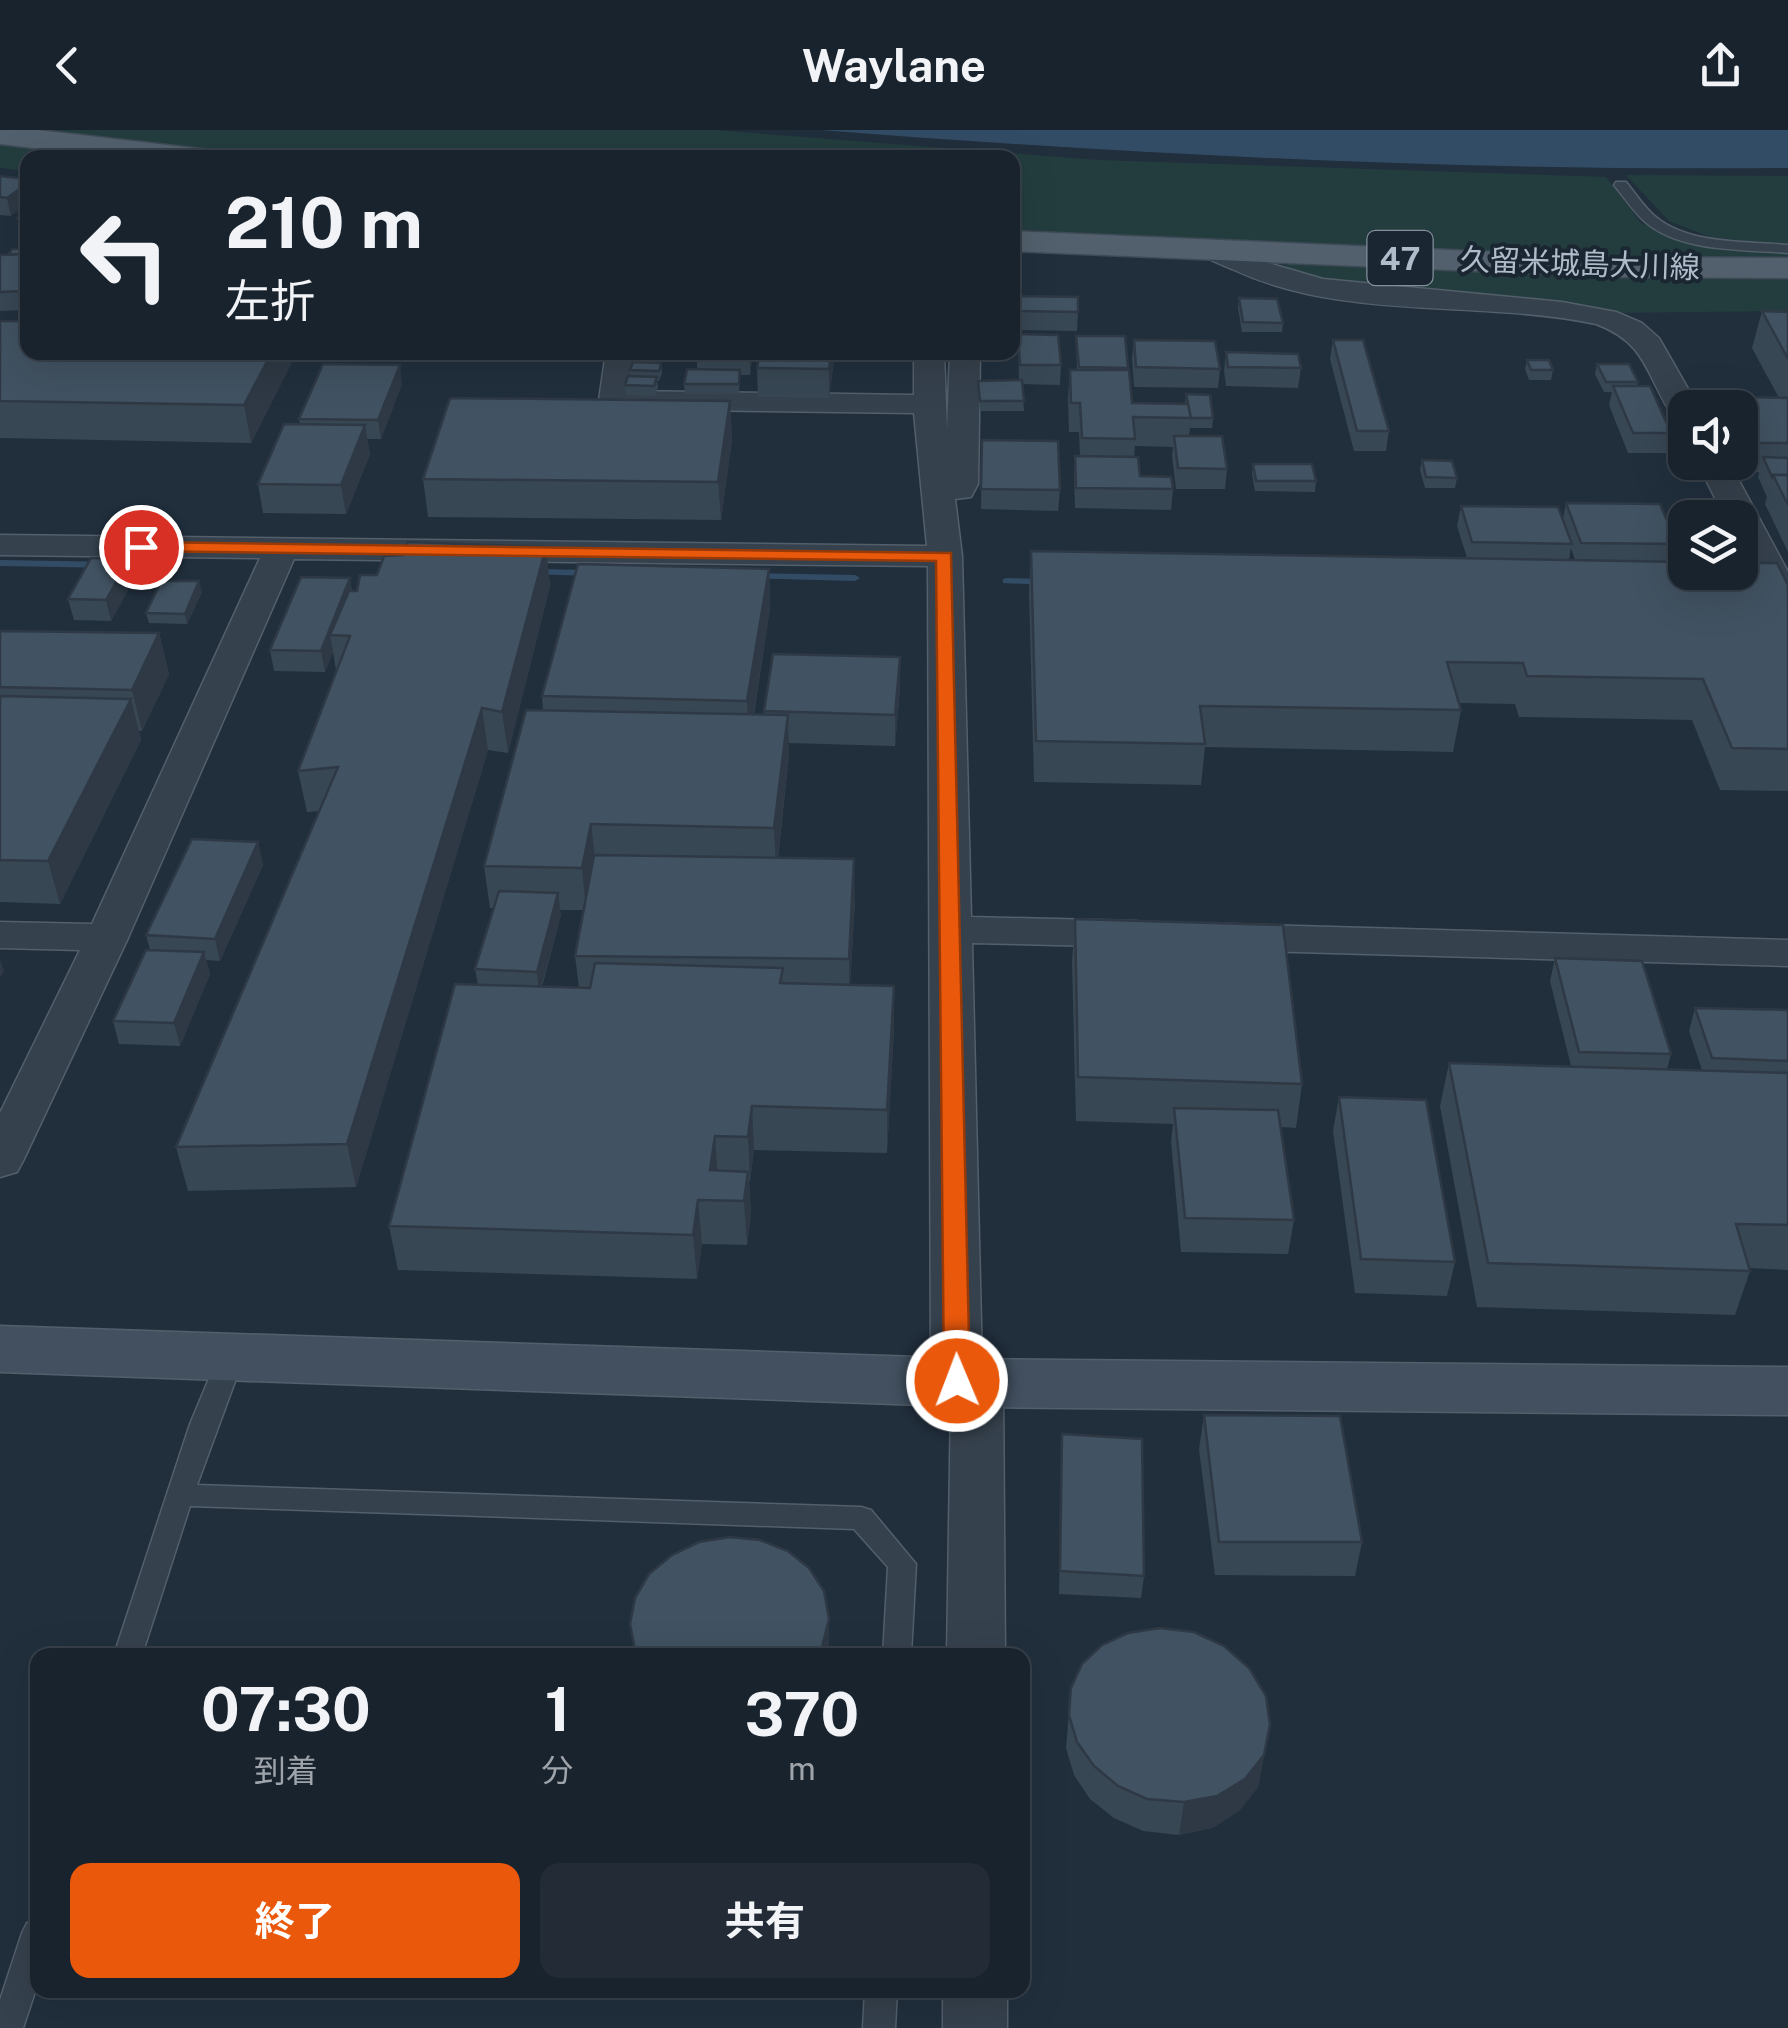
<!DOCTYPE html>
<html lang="ja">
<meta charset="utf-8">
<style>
body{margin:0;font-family:"Public Sans","Noto Sans JP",sans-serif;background:#222b36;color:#f1f3f6;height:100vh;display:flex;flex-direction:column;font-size:38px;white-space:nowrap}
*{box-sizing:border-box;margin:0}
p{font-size:32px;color:#9fa4aa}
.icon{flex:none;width:55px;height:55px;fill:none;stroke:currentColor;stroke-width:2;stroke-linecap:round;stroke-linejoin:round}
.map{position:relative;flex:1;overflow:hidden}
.side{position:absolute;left:30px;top:1518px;width:1000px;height:350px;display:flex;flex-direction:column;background:#19232e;border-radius:20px;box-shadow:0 10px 40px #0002,0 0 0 2px #37404a}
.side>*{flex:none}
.banner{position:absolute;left:20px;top:20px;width:1000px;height:210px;border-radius:20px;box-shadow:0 10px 40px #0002,0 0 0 2px #37404a;background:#19232e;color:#f1f3f6;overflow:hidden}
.fabs{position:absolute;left:1668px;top:260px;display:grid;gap:20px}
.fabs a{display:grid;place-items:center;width:90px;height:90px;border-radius:20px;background:#19232e;box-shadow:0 10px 40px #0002,0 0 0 2px #37404a;font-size:50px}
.pin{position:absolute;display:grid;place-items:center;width:85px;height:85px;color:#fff;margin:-42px;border:5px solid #fff;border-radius:50%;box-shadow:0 2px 10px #0007}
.me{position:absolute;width:110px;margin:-55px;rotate:359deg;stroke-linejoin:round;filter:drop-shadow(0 0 8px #0008)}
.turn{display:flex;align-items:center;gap:35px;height:210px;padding:0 40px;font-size:45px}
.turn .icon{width:130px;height:130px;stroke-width:2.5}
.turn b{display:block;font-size:70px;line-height:85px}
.eta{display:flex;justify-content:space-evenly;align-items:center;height:170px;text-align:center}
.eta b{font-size:60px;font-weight:700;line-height:70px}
.button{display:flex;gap:20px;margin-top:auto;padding:20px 40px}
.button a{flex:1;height:115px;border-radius:20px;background:#ea580c;color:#fff;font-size:40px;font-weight:700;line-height:115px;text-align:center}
.button a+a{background:#222b36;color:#f1f3f6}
header{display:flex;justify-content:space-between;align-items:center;height:130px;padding:0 40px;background:#19232e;font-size:45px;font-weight:700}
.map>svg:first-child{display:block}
.green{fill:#233d3e}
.water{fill:#334c66}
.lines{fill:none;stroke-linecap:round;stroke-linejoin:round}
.stream{fill:#334c66;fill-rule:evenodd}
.lane-casing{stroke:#535f6b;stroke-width:3}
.street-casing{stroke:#535f6b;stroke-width:3}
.secondary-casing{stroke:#535f6b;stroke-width:3}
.primary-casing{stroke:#3e4a56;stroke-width:3}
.lane{fill:#35414d;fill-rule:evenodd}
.street{fill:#35414d;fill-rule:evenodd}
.secondary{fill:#425060;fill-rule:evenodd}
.primary{fill:#52606d;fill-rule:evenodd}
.wall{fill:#384754;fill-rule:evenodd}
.shaded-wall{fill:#2e3945}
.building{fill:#415262;stroke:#2e3945;stroke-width:2.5}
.route{fill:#ea580c;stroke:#983908;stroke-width:2.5}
.labels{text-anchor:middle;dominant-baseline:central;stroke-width:8;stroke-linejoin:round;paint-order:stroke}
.far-street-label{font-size:30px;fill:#b0bcc9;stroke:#1a2632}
.shield{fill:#1a2632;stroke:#838f9c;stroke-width:2.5}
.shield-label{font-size:32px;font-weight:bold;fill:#b0bcc9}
</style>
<header><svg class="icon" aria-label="back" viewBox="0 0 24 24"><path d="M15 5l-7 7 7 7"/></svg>Waylane<svg class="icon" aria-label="share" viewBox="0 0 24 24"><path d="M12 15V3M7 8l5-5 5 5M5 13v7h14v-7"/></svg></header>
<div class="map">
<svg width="1788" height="1898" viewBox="0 0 1788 1898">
<rect width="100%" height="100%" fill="#212f3d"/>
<g class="green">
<polygon points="19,0 715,0 1098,30 1606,47 1641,93 1680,109 1788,123 1788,129 1596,129 1013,103 1012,28 271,28"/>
<polygon points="0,12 141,27 28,28 27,41 0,38"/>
<polygon points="1626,45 1788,46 1788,115 1710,107 1669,91"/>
<polygon points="1299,130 1617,148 1788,146 1788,181 1605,183 1287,145 1276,139"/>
</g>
<path class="water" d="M820,0H1788V38C1465,41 1141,25 820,0Z"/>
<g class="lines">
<g class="stream">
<polygon points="0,430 173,433 178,436 173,439 0,436"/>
<polygon points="531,439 594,440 599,443 594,446 527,444 527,440"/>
<polygon points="751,443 855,445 860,448 855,451 747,448 747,444"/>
<polygon points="1007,448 1045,449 1050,452 1045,455 1003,453 1003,449"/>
</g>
<g class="lane-casing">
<g id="lane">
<path d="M1616,52H1626C1636,64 1645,79 1657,88C1691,115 1747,111 1788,115V123C1743,119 1680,123 1644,91C1633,81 1624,67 1614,55Z"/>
<polygon points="231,1217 240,1220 244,1227 197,1355 861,1377 871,1380 916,1434 911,1525 883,1525 888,1437 854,1399 190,1376 142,1525 114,1525 190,1294 218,1227 222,1220"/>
<polygon points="38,1789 38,1853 23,1898 0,1898 0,1870 22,1803 27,1793"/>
<polygon points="865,1860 897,1860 895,1898 863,1898"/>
</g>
</g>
<g class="street-casing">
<g id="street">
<path d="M1213,112L1258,130L1323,149L1562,172L1616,182L1642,193L1659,208L1699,278H1685V290L1674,288C1646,247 1648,213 1596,194C1476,169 1345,192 1232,139C1220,134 1207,130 1199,120Z"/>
<polygon points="606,222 636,222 631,261 914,265 914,222 944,222 947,300 950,222 980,222 978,354 971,367 955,369 962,426 971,787 1136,791 1151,795 1157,804 1151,813 1136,817 972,813 982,1235 995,1239 1003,1253 1005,1525 947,1525 951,1269 939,1265 931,1251 928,436 294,429 128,808 23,1031 17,1042 0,1047 0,983 80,820 0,818 0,792 92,794 260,428 0,425 0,405 927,416 914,283 614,279 603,277 599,270"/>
<polygon points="1697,332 1729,332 1788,442 1788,486 1776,482 1770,475 1740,416 1740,388 1725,388"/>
<polygon points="1225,794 1788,810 1788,836 1225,820 1210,816 1204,807 1210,798"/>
<rect x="943" y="1860" width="64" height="38"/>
</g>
</g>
<g class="secondary-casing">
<polygon id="secondary" points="0,1196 977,1229 1788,1237 1788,1285 977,1277 0,1242"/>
</g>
<g class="primary-casing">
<g id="primary">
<polygon points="0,0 38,0 202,19 213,21 217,28 115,28 0,14"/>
<polygon points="1012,101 1610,127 1788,128 1788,148 1610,147 1012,121"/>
</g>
</g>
<use href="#lane" class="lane"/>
<use href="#street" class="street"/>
<use href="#secondary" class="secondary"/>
<use href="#primary" class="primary"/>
</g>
<g class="wall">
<polygon points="0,46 28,49 11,86 0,85"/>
<polygon points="28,78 28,106 22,106 18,88"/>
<polygon points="12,119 25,180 0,181 0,125 8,125"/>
<polygon points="1012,166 1078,182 1077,201 1012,200"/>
<polygon points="1239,168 1283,193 1282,202 1242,202 1238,178"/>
<polygon points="1762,181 1788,182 1788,422 1765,374 1767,367 1758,347 1759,342 1748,342 1740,326 1740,278 1730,278 1733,267 1779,268 1752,218"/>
<polygon points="0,191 292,232 251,313 0,308"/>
<polygon points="1018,204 1061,235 1060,255 1022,254 1024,281 980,281 978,251 1019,250"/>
<polygon points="1076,206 1125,206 1132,273 1185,274 1186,264 1213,288 1212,298 1190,298 1189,306 1227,339 1225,359 1176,359 1172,326 1173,317 1135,316 1134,327 1140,346 1173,359 1171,380 1075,378 1074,346 1075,326 1080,326 1079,302 1069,302 1068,268 1070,240 1077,240"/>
<polygon points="1134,210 1220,239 1218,258 1134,257 1132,229"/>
<polygon points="1333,210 1389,301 1386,321 1354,321 1330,229"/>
<polygon points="697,222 753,222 750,245 740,245 739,264 685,264 684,254 697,239"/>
<polygon points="760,222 835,222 829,268 758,267 757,238"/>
<polygon points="1226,222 1301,238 1298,258 1226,256 1224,241"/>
<polygon points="1527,230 1553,240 1551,250 1529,250 1525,239"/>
<polygon points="661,233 662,243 659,251 657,251 658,257 655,266 626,265 625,255 630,246 630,240"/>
<polygon points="1597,234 1638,252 1637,256 1671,303 1666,323 1628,323 1609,275 1612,262 1604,262 1595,244"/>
<polygon points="402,254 381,309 367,309 370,324 346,384 263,383 258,354 300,294 299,289"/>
<polygon points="730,271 732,309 721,390 428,387 423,349"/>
<polygon points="982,310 1060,360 1058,381 981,379"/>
<polygon points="1422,330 1457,348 1455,358 1425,358 1420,340"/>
<polygon points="1253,334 1316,351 1315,362 1255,361 1252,344"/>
<path d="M1566,373L1677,414L1673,431L1788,455V661L1720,660L1692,590L1519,587L1515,574L1459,573L1461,580L1453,622L1205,617L1201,655L1034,652L1029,461L1031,421L1467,428L1457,396L1461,376L1563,389ZM1571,418L1575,430H1569Z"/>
<polygon points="546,417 550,456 508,623 488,620 356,1057 188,1061 176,1017 319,681 307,682 298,641 336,540 333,522 325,542 274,541 270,520 350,448 352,461 357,461 403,425"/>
<path d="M769,439L770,478L754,584H764V581L900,527V558L895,616L788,613L789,626L778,728L855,771L850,855L894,899L887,1023L754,1020L750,1051H749L751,1085L747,1115L702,1114L697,1149L398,1140L389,1096L478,855L475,839L494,778H490L484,736L543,580L542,566ZM560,780H584L575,826L579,858L542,857L561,785Z"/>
<polygon points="134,449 111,491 74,490 68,469"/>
<polygon points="202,462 187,494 149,493 146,483"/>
<polygon points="0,501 159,503 169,544 142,601 139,601 141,610 60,774 0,772"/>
<polygon points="258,712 263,735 220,831 206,830 210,844 180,916 119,914 113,891 150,820 146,805"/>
<polygon points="1075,789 1302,954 1296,998 1281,997 1294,1090 1288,1124 1181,1122 1171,1011 1173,994 1076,991 1072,832"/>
<polygon points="1555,828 1671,924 1667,939 1702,940 1689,901 1695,878 1788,880 1788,1140 1749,1138 1750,1141 1735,1185 1477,1177 1440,976 1449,933 1571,936 1550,851"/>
<polygon points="1339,967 1455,1132 1447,1166 1355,1163 1333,1001"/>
<polygon points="1204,1285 1362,1412 1355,1446 1215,1445 1199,1319"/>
<polygon points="1062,1304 1144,1446 1141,1468 1059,1464"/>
<polygon points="1071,1558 1270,1595 1258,1657 1239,1681 1212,1698 1179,1705 1143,1701 1114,1688 1090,1669 1074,1645 1066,1618"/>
</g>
<g class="shaded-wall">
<polygon points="28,53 28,74 11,86 7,68"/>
<polygon points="28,144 28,174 25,180 20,161"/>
<polygon points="272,222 290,222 292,232 251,313 244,275"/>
<polygon points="750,222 753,222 750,245"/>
<polygon points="831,222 835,222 829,268 829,239"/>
<polygon points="400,235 402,254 381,309 378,290"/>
<polygon points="730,271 732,309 721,390 718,352"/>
<polygon points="365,295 370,324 346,384 341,355"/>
<polygon points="546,417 550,456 508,623 502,582"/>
<polygon points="129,429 134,449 111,491 106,470"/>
<polygon points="769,439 770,478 749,612 747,571"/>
<polygon points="350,448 353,469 330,505 333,521 325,542 321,521"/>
<polygon points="199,451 202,462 187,494 185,484"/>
<polygon points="159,503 169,544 142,601 132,560"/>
<polygon points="900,527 900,558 895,616 895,585"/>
<polygon points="131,569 141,610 60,774 48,731"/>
<polygon points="482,578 488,620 356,1057 347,1014"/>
<polygon points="788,585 789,626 776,740 774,698"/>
<polygon points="591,694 596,736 586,780 582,738"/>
<polygon points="258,712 263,735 220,831 215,809"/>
<polygon points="854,729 855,771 849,872 849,829"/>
<polygon points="558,763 561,785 539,865 537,842"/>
<polygon points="204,822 210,844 180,916 174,893"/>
<polygon points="0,829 4,841 0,848"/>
<polygon points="894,856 894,899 887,1023 887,980"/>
<polygon points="752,976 754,1020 750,1051 748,1007"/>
<polygon points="715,1006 718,1050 710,1040"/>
<polygon points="748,1042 751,1085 747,1115 744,1071"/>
<polygon points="698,1070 702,1114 697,1149 693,1105"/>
<polygon points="829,1489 829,1525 816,1525"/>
<polygon points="1270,1595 1258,1657 1239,1681 1212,1698 1179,1705 1184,1672"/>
</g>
<g class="building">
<polygon points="0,46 28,49 28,53 7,68 0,67"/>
<polygon points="28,78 28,88 18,88"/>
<polygon points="28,118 28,124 8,125 12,119"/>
<polygon points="28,124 28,144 20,161 0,162 0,125"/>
<polygon points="1012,166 1078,167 1078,182 1012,181"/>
<polygon points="1239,168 1277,169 1283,193 1243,192"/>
<polygon points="1762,181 1788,182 1788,229"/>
<polygon points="0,191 28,191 28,222 272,222 244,275 0,271"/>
<polygon points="1018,204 1058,205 1061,235 1020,235"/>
<polygon points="1076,206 1125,206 1128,238 1079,237"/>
<polygon points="1134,210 1215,211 1220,239 1136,237"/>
<polygon points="1333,210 1363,210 1389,301 1357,301"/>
<polygon points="697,222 750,222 749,225 696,225"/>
<polygon points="760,222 831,222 829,239 757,238"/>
<polygon points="1226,222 1298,224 1301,238 1228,237"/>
<polygon points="1527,230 1549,230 1553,240 1531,240"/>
<polygon points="633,232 661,233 659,241 630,240"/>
<polygon points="323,234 400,235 378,290 299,289"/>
<polygon points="1597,234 1629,234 1638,252 1606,252"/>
<polygon points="687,239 740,240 739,254 684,254"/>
<polygon points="1070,240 1129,240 1132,273 1189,274 1191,288 1133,287 1135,309 1082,308 1080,273 1071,273"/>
<polygon points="628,246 657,247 654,256 625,255"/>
<polygon points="1022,250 1024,271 980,271 978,251"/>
<polygon points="1613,256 1650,256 1671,303 1633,303"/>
<polygon points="1186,264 1210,265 1213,288 1191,288"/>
<polygon points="1733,267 1788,268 1788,313 1755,313 1740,281 1740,278 1738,278"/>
<polygon points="450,268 730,271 718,352 423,349"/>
<polygon points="284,294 365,295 341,355 258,354"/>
<polygon points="1174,306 1222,306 1227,339 1178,338"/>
<polygon points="982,310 1058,311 1060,360 981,359"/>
<polygon points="1075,326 1138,327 1140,346 1171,347 1173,359 1076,358"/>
<polygon points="1763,327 1788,328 1788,345 1773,345 1772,347"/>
<polygon points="1422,330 1452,331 1457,348 1426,347"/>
<polygon points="1253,334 1312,334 1316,351 1256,351"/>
<polygon points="1773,345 1788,345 1788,375"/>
<polygon points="1566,373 1660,374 1677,414 1581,413"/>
<polygon points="1461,376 1558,377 1572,414 1472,412"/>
<polygon points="408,412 546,417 502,582 482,578 347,1014 176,1017 338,637 298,641 350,506 330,505 349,461 357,461 360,445 377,445 384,426 403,425"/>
<polygon points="1031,421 1685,432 1685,442 1740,442 1740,433 1777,433 1788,455 1788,619 1732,618 1703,549 1527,546 1523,533 1447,532 1461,580 1200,576 1205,614 1036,611"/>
<polygon points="91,428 129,429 106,470 68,469"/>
<polygon points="578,434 769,439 747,571 542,566"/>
<polygon points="301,447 350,448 321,521 270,520"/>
<polygon points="161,451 199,451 185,484 146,483"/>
<polygon points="0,501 159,503 132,560 0,557"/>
<polygon points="773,524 900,527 895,585 764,581"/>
<polygon points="0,566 131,569 48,731 0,730"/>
<polygon points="526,580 788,585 774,698 591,694 582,738 484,736"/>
<polygon points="192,709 258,712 215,809 146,805"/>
<polygon points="594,725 854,729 849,829 575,826"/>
<polygon points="499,761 558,763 537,842 475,839"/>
<polygon points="1075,789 1283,795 1302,954 1078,947"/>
<polygon points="146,820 204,822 174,893 113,891"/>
<polygon points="1555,828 1642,831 1671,924 1579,922"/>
<polygon points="595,833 783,838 780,853 894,856 887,980 752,976 748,1007 715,1006 710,1040 748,1042 744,1071 698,1070 693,1105 389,1096 455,854 590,858"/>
<polygon points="1695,878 1788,880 1788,931 1712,928"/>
<polygon points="1449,933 1788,943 1788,1095 1736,1094 1750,1141 1488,1133"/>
<polygon points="1339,967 1426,970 1455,1132 1361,1129"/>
<polygon points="1174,978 1278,980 1294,1090 1185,1088"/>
<polygon points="1204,1285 1340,1286 1362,1412 1219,1412"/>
<polygon points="1062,1304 1142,1309 1144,1446 1060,1441"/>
<polygon points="730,1407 760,1410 788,1421 809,1438 824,1461 829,1489 822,1517 816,1525 638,1525 635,1520 630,1494 635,1468 649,1444 672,1425 699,1412"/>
<polygon points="1160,1498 1194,1502 1224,1516 1249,1538 1266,1566 1270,1595 1264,1625 1245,1649 1217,1666 1184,1672 1147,1669 1118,1656 1094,1636 1077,1612 1069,1585 1071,1558 1082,1534 1102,1515 1128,1503"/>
</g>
<polygon class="route" points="141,412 951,423 970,1251 966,1258 948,1258 944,1251 936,431 135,421 132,417"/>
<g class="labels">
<g class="far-street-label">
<text transform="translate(1580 133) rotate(2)">久留米城島大川線</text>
</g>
<rect class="shield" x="1367.5" y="101" width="65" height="54" rx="8"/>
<g class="shield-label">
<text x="1400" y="128">47</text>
</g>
</g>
</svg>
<div class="fabs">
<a><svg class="icon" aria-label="sound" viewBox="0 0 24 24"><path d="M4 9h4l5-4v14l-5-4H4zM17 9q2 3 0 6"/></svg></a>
<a><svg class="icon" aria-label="layers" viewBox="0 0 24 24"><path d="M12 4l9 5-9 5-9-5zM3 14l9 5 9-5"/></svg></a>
</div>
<div class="pin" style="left:141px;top:417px;background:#d93025"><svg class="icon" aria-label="arrive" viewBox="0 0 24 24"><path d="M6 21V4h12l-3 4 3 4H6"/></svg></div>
<svg class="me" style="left:957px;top:1251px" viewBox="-20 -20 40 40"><circle r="17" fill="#ea580c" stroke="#fff" stroke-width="3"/><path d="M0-11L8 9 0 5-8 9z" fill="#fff"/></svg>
<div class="banner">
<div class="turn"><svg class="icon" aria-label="left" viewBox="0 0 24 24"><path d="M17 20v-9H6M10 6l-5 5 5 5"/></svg><div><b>210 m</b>左折</div></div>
</div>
<section class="side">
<div class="eta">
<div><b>07:30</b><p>到着</p></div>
<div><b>1</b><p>分</p></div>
<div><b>370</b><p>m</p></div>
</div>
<div class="button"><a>終了</a><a>共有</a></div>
</section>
</div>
